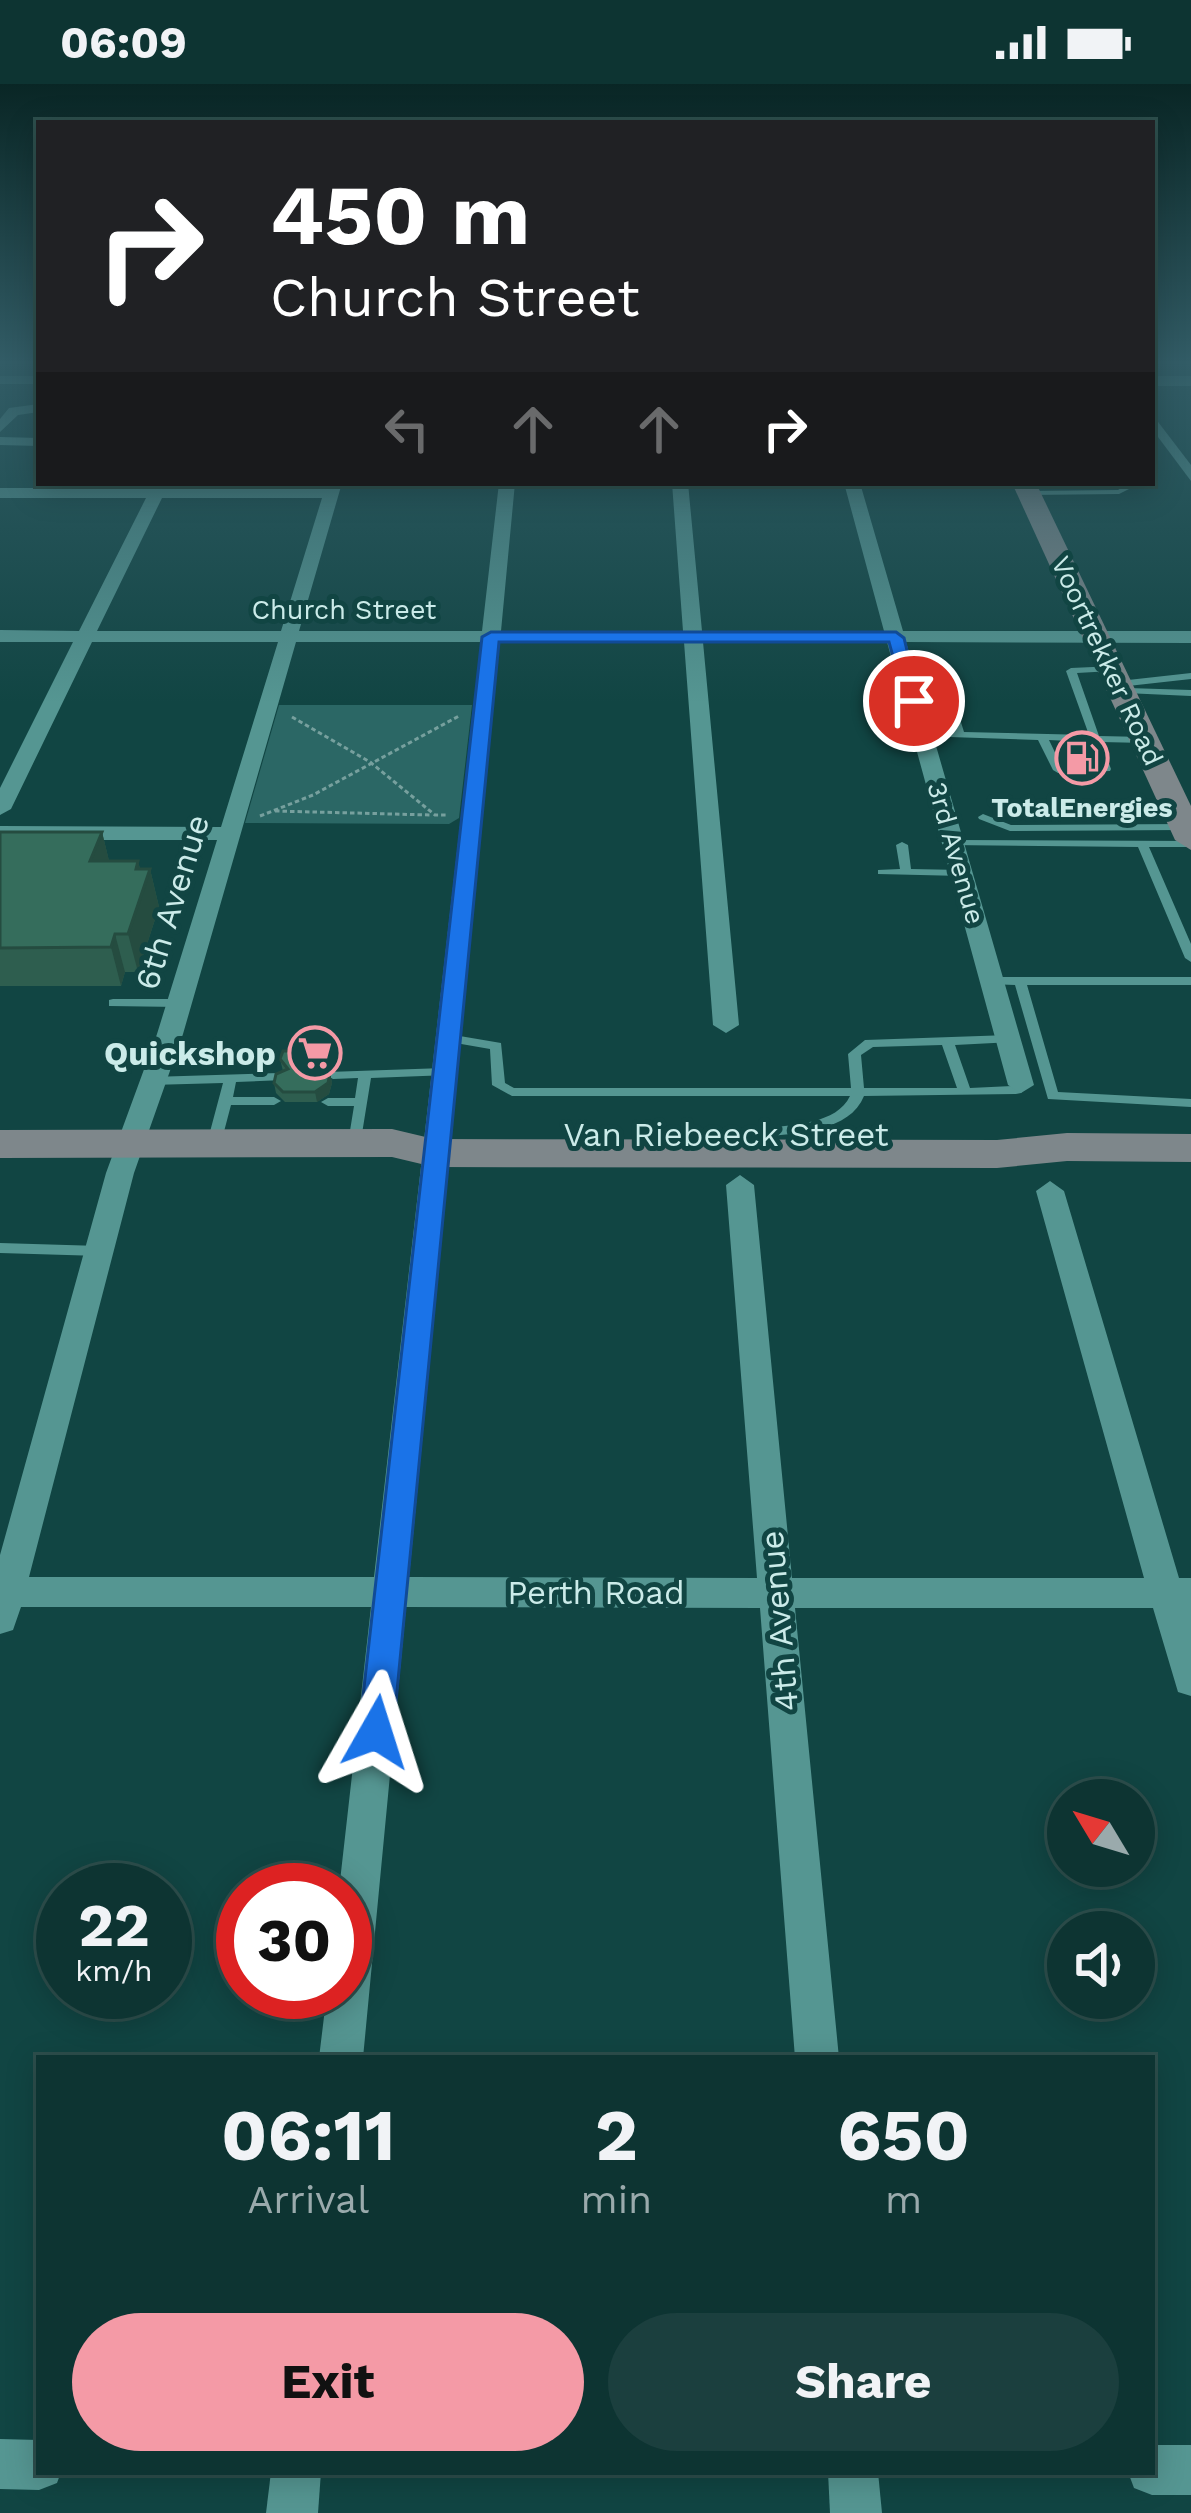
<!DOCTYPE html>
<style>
body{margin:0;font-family:"Work Sans",sans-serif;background:#1b3f3e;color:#f1f3f6;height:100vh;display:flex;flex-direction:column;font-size:45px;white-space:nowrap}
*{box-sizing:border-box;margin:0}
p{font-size:39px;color:#9aaaac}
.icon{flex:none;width:66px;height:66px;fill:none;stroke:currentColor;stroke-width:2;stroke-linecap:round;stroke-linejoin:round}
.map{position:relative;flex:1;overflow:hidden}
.panel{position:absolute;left:36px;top:1971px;width:1119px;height:420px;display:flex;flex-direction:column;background:#0d3432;border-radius:0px;box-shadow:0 6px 30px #0003,0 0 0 3px #2d4f4d}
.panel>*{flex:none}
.top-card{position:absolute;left:36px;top:36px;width:1119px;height:366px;border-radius:0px;box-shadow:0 6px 30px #0003,0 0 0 3px #2d4f4d;background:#202124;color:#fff;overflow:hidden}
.needle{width:78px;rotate:308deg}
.fabs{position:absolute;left:1047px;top:1695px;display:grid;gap:24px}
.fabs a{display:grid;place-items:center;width:108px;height:108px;border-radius:50%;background:#0d3432;box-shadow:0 6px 30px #0003,0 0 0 3px #2d4f4d;font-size:60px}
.speed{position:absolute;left:36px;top:1779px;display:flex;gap:24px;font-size:60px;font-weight:700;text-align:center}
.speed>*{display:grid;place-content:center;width:156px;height:156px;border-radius:50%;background:#0d3432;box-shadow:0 6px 30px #0003,0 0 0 3px #2d4f4d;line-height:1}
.speed small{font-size:30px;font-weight:400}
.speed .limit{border:18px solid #d22;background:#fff;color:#111}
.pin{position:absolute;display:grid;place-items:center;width:102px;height:102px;color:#fff;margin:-51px;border:6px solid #fff;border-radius:50%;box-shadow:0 3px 12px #0007}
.me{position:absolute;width:132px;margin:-66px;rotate:6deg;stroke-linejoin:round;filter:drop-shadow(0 0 9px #0008)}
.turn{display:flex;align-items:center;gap:42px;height:252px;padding:0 36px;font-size:54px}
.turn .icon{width:156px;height:156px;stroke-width:2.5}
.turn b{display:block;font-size:84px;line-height:102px}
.lanes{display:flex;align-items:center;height:114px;padding:0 36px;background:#0003;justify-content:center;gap:60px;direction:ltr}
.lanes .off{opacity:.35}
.eta{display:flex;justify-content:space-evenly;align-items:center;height:204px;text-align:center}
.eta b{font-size:72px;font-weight:700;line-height:84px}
.button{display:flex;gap:24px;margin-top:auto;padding:24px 36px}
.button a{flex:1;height:138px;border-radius:72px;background:#f49aa6;color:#111;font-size:48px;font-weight:700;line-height:138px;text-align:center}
.button a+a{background:#1b3f3e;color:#f1f3f6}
.status{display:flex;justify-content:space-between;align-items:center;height:84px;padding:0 60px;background:#0d3432;direction:ltr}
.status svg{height:33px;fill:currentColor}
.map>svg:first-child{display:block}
.green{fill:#2b6765}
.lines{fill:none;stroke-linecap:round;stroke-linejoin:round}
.path{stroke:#77a09e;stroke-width:3;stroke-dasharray:4.5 3;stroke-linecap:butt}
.service{fill:#559692;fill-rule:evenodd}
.minor{fill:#559692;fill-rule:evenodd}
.tertiary{fill:#559692;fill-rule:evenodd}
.secondary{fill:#7e878b;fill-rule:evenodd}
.wall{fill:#2e5e4f}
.shaded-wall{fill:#254c40}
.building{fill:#356d5c;stroke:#254c40;stroke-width:3}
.route{fill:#1a73e8;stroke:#114b97;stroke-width:3}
.labels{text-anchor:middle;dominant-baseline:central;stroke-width:10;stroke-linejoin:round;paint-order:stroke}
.far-street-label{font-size:27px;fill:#cbebe9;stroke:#114543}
.far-poi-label{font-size:27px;font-weight:bold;fill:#cbebe9;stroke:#114543}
.street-label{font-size:33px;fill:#cbebe9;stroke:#114543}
.poi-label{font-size:33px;font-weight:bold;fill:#cbebe9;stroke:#114543;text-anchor:end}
</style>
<div class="status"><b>06:09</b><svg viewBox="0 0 49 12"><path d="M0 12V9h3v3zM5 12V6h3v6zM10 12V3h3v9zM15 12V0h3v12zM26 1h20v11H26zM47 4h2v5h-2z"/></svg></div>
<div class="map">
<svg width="1191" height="2429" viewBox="0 0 1191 2429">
<rect width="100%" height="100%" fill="#114543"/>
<polygon class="green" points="279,621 472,621 459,734 449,740 245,739"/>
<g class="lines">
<g class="path">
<polyline points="292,633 370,678 435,731 448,731"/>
<polyline points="275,727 431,731"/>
<polyline points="260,732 313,711 459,632"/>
</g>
<g class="service">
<polygon points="1121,399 1129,399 1131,404 1119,410 1028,411 1024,409 1028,407 1118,406 1123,403"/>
<path d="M904,581L945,587L964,648L1089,651L1066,587L1071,584L1115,582V586L1112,587L1077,589L1099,652L1145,653L1150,656L1145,659L1101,658L1111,685L1110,687L1058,689L1053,686L1038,656L919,652L918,650L923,647L954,648L938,591L901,586V582ZM1049,656L1091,658L1100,682L1062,683Z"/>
<polygon points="1191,589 1191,595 1119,603 1114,600 1119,597"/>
<polygon points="1128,604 1191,606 1191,612 1125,609 1125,605"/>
<polygon points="983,730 1011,741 1184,740 1189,743 1184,746 1010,747 979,735 978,733"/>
<polygon points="953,756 1191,757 1191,763 1149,763 1191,860 1191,878 1185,874 1138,763 949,761 948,759"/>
<polygon points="902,758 908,761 911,785 962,786 968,789 962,792 878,790 878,786 900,785 896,761"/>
<polygon points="992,893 1191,893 1191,901 1027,901 1058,1008 1191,1015 1191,1023 1048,1015 1015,901 988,900 988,894"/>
<polygon points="113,915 179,915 185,919 179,923 109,922 109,916"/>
<path d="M448,950L501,959L505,999L514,1004H851L848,970L865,956L1009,951L1015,955L1013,958L955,961L970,1004L1012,1002L1021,997L1028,1001L1021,1009L1016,1010L864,1012C849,1050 790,1049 755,1054L748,1050L750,1047C781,1040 835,1044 850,1012H512L492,1001L490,965L444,957L442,954ZM942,961L957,1004H864L861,971L873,963Z"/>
<polygon points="444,984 449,985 451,988 449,991 371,994 360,1062 350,1062 348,1059 354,1022 328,1022 321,1018 328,1014 355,1014 358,994 333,995 326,991 328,988"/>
<polygon points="279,989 284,990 286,993 284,996 236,998 233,1013 274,1013 281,1017 274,1021 231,1021 221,1059 214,1064 207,1059 223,999 151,1001 144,997 151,993"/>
<polygon points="0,1159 100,1162 107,1167 100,1172 0,1169"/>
</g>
<g class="minor">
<rect x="0" y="292" width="39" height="8"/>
<polygon points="39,320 39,328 18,331 0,348 0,335 9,324"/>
<polygon points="1152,330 1191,381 1191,397 1152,345"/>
<polygon points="0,353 39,354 39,362 0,361"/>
<path d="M326,399H342L299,547H482L499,399H515L501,547H683L672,399H688L702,547H884L844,399H860L903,547H1191V559L906,558L1034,1001L1021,1009L1008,1001L887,558H703L739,941L726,949L713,941L684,558H499L409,1493L757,1494L726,1101L740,1091L754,1101L792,1494H1144L1036,1107L1050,1097L1064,1107L1179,1494H1191V1612L1178,1608L1153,1524H795L839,1974H795L760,1524L406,1523L363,1974H319L327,1908H345V1806H339L371,1523H21L13,1546L0,1550V1471L106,1089L157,950L217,756H0V742L221,743L278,558H92L11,725L0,731V704L73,558H0V546L79,547L146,414H0V404H325ZM162,414H322L281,547H97ZM296,558H481L374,1493H29L134,1089L183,950Z"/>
<polygon points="0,2355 39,2356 39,2388 61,2388 57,2399 39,2406 0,2405"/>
<polygon points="1152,2361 1191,2361 1191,2411 1152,2411 1134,2404 1128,2388 1152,2388"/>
<polygon points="271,2388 321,2388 318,2429 266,2429"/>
<polygon points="828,2388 878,2388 882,2429 830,2429"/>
</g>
<rect class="tertiary" x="1152" y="292" width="39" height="10"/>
<g class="secondary">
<polygon points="1012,399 1036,399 1191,722 1191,766 1175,756"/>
<polygon points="392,1045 434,1055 997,1056 1067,1049 1191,1050 1191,1078 1067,1077 997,1084 434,1083 392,1073 0,1074 0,1046"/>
</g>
</g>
<g class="wall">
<polygon points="0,748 102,748 109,777 138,777 140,785 150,785 159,823 138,888 125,888 121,902 0,902"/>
<polygon points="332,967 333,977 326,986 330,989 332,999 329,1010 317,1018 285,1018 276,1009 274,999 283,987 280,975"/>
</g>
<g class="shaded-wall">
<polygon points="102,748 111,785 90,777"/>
<polygon points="138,777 144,802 150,785 159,823 138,888 128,850 136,785"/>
<polygon points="115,850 125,888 121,902 111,863"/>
<polygon points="332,967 333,977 322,992 320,982"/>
<polygon points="330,989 332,999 329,1010 317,1018 315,1008"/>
</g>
<g class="building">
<polygon points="0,748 102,748 90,777 138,777 136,785 150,785 128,850 115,850 111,863 0,864"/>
<polygon points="283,967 332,967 320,982 330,989 328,999 315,1008 283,1008 274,999 276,990 288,985 280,975"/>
</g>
<linearGradient id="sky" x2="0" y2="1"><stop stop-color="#092625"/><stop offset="0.45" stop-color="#325c66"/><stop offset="1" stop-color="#325c66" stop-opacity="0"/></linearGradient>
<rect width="1191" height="619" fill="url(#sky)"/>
<polygon class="route" points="896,548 904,554 920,621 905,617 889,558 499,558 393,1648 388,1659 376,1664 364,1659 359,1648 482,553 491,548"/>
<defs>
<g id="fuel-ring" transform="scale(2.7)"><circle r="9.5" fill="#114543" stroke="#f49aa6" stroke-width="1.5"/><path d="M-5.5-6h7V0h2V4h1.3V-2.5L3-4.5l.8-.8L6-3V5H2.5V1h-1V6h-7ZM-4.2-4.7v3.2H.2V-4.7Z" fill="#f49aa6"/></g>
<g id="supermarket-ring" transform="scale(2.7)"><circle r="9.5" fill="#114543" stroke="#f49aa6" stroke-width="1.5"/><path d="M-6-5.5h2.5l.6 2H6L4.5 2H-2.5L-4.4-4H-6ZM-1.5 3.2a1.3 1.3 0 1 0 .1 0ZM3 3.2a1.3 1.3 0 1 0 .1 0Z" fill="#f49aa6"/></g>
</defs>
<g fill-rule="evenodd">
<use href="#fuel-ring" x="1082" y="674"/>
<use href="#supermarket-ring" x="315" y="969"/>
</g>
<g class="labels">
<g class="far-street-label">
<text x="344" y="526">Church Street</text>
<text transform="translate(1107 577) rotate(65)">Voortrekker Road</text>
<text transform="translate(956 769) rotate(74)">3rd Avenue</text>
</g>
<g class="far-poi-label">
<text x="1082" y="724">TotalEnergies</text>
</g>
<g class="street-label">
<text transform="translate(172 818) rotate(-73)">6th Avenue</text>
<text x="726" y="1050">Van Riebeeck Street</text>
<text x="596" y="1508">Perth Road</text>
<text transform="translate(779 1537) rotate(-95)">4th Avenue</text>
</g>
<g class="poi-label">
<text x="276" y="969">Quickshop</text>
</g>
</g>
</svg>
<div class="fabs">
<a><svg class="needle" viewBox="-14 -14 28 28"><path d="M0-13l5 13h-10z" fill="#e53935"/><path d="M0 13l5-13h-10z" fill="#9aaaac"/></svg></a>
<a><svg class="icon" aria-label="sound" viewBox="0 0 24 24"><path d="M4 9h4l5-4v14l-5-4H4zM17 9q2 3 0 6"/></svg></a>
</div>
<div class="speed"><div>22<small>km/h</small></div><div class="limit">30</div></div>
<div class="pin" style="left:914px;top:617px;background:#d93025"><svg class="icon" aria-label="arrive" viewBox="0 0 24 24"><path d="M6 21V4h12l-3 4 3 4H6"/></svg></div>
<svg class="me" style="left:376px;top:1648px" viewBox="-20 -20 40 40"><path d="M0-17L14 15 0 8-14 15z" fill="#1a73e8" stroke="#fff" stroke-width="4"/></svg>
<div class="top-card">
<div class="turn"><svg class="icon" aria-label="right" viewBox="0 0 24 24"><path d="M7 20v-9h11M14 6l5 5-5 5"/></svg><div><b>450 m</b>Church Street</div></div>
<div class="lanes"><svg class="icon off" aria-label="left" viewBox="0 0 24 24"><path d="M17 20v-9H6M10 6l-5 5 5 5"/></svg><svg class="icon off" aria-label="ahead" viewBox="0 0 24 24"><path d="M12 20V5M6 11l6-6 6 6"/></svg><svg class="icon off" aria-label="ahead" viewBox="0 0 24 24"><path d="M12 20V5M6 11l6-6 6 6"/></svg><svg class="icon" aria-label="right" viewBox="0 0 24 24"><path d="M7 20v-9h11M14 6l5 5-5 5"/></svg></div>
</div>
<section class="panel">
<div class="eta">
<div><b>06:11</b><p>Arrival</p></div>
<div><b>2</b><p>min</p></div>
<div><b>650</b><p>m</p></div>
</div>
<div class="button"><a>Exit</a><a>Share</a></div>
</section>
</div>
